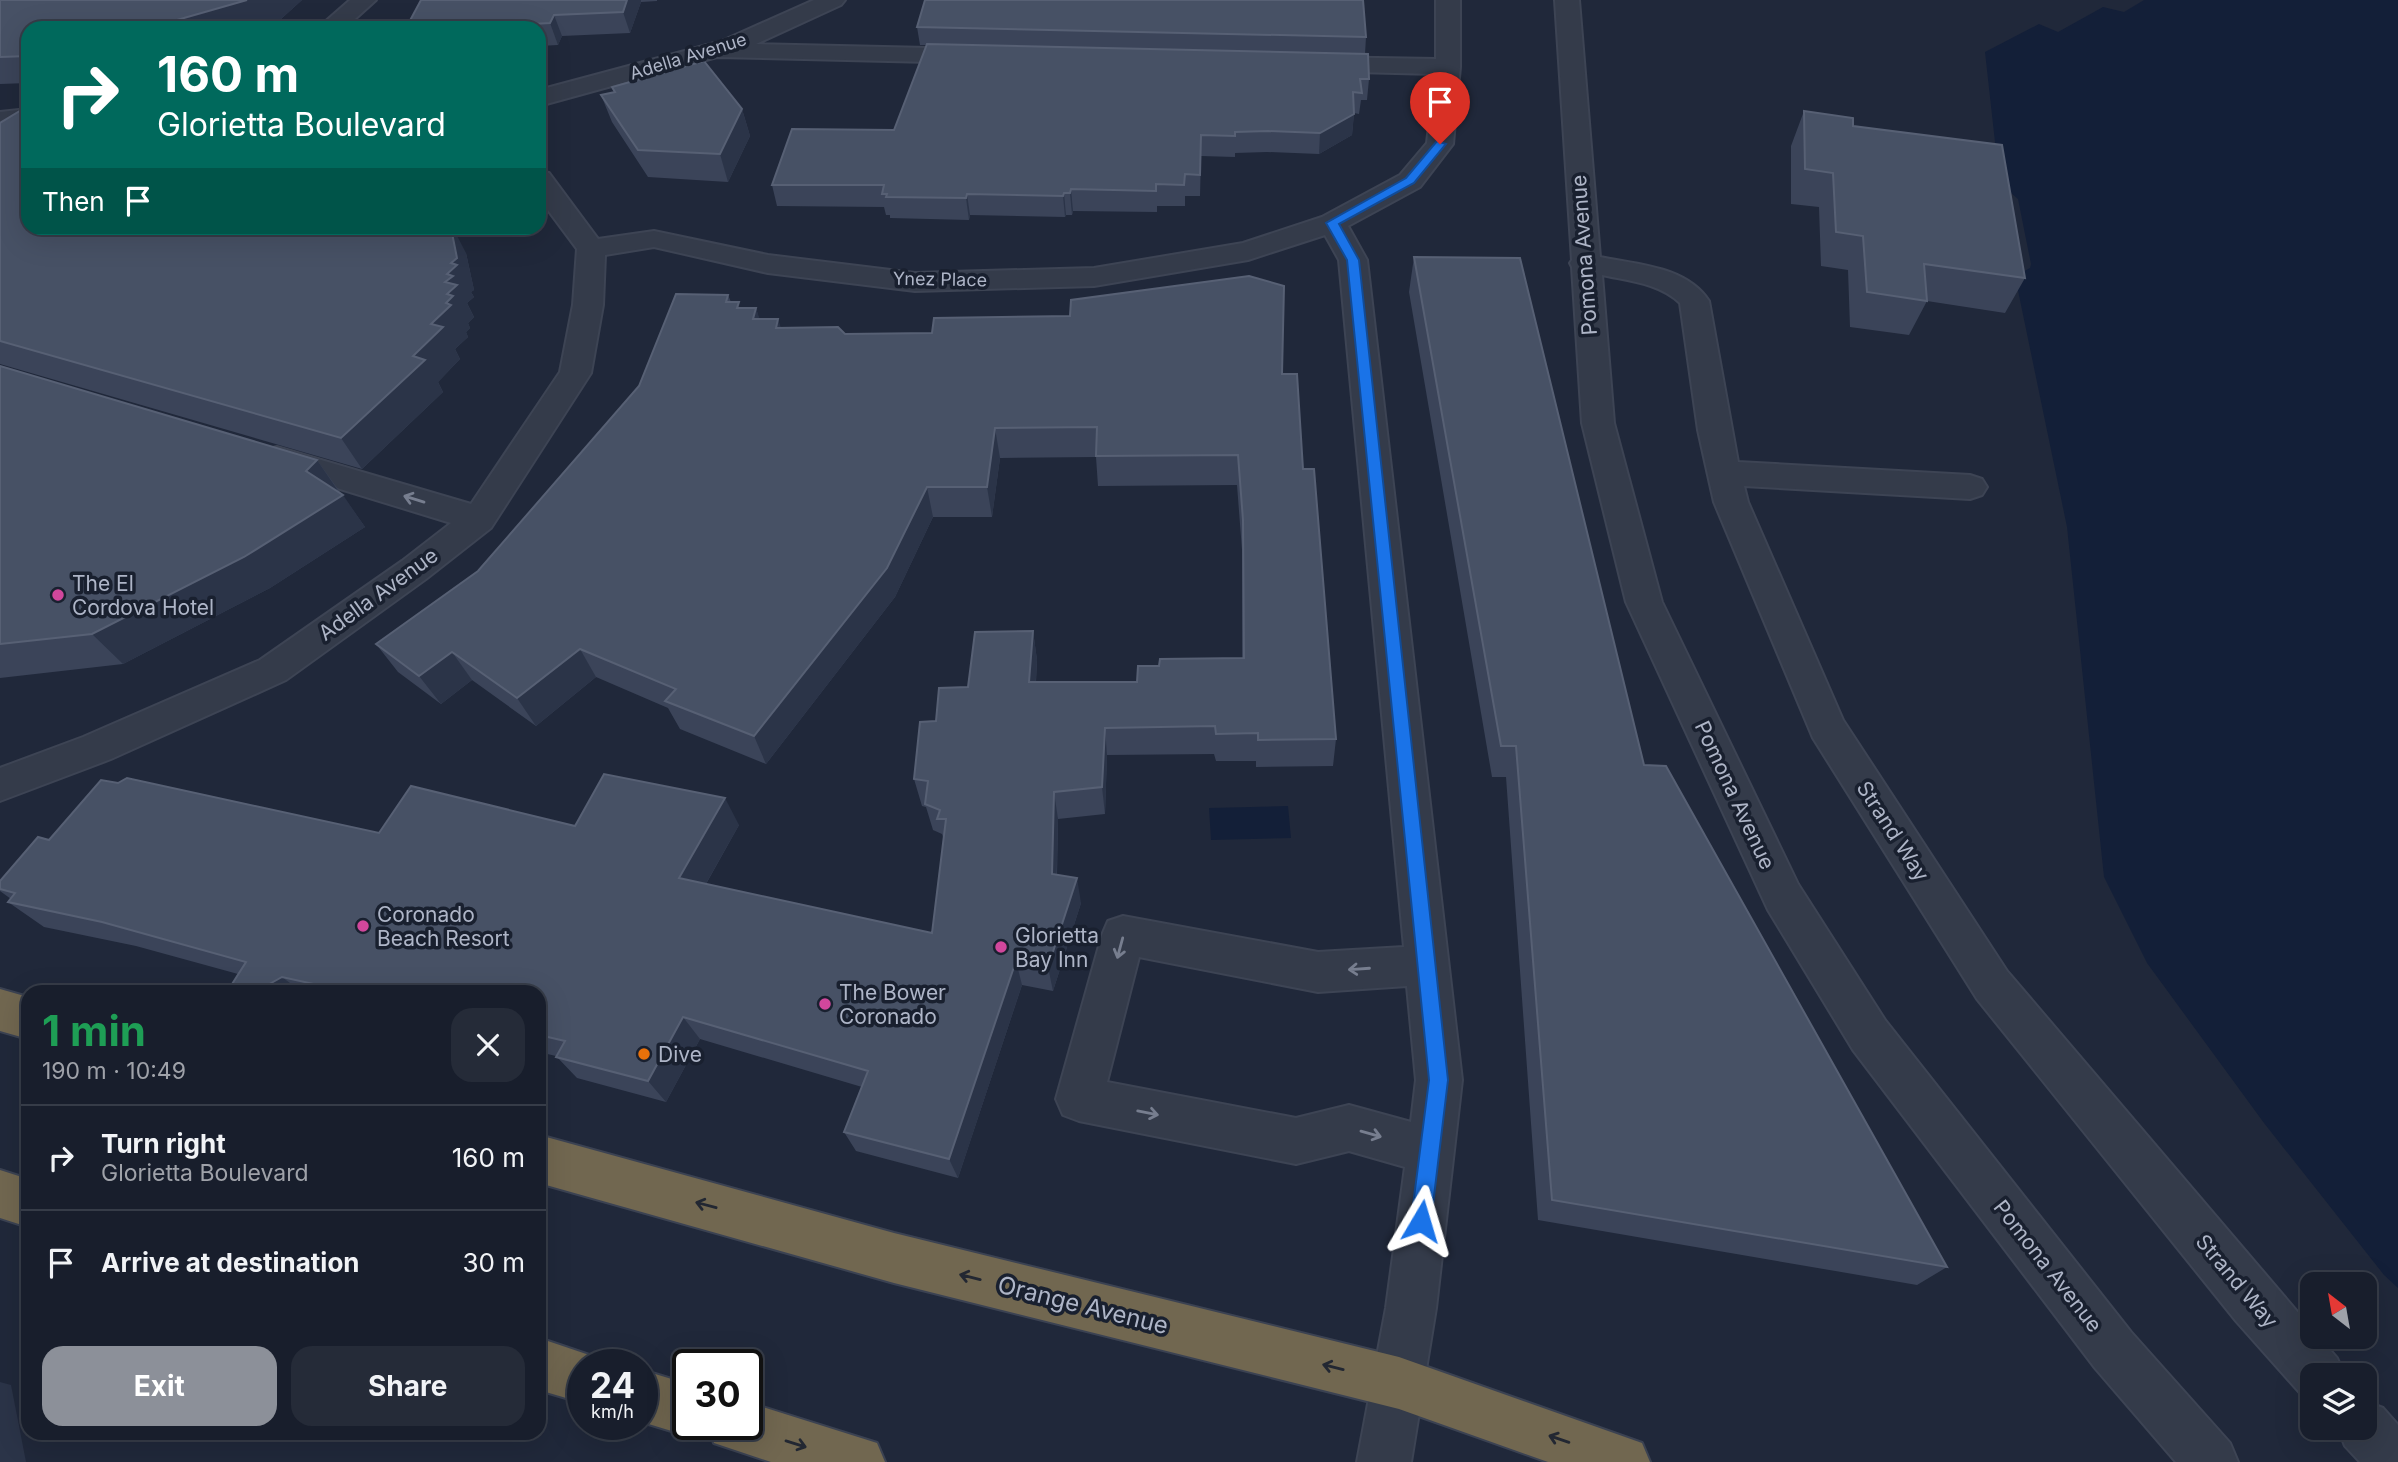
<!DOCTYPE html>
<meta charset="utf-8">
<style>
body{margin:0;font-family:Inter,sans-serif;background:#252b38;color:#f1f3f6;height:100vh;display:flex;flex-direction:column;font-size:26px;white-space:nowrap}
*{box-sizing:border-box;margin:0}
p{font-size:23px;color:#9fa2a9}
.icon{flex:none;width:38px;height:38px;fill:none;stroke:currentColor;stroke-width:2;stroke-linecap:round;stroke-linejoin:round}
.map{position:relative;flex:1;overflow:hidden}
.side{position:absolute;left:21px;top:985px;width:525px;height:455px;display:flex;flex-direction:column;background:#181e2c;border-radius:21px;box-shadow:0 7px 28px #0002,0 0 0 2px #363c48}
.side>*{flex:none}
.hud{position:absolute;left:21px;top:21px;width:525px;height:214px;border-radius:21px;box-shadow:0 7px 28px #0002,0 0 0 2px #363c48;background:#00695c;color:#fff;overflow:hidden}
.needle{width:46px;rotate:329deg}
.tools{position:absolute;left:2300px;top:1272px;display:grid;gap:14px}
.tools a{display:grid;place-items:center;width:77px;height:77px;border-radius:14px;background:#181e2c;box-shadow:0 7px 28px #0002,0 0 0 2px #363c48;font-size:35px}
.speed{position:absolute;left:567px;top:1349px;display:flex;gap:14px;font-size:35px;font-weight:700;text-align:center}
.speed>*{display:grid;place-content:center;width:91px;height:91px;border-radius:50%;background:#181e2c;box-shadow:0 7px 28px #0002,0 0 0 2px #363c48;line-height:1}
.speed small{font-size:18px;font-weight:400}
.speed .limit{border:4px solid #111;border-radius:10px;background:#fff;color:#111}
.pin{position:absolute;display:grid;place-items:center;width:60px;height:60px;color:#fff;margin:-72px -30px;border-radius:50% 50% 50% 0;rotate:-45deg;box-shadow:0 0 7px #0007}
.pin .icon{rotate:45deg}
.me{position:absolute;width:77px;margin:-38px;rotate:7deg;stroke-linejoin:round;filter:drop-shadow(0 0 5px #0008)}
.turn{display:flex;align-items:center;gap:24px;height:147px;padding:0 21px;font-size:32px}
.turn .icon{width:91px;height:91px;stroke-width:2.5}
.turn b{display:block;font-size:49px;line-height:60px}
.then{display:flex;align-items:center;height:66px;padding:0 21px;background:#0003;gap:14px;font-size:26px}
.round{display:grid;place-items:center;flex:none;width:74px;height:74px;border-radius:21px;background:#252b38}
.head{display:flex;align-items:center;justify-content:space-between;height:119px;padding:0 21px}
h1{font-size:42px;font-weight:700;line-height:52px;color:#1e9e55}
.primary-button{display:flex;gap:14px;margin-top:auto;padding:14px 21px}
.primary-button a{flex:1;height:80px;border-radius:21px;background:#8c9099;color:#fff;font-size:28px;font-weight:700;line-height:80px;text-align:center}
.primary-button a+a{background:#252b38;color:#f1f3f6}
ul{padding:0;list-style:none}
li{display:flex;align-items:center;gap:21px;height:105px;padding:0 21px;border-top:2px solid #363c48}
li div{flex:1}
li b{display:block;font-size:26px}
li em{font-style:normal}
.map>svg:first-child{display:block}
.water{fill:#131f38}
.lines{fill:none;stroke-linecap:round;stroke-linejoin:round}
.minor-casing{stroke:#3d4454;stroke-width:4}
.highway-casing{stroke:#3b4252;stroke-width:4}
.minor{fill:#343b4a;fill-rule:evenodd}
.highway{fill:#716750;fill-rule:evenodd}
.wall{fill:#3b4459}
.shaded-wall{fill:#2b3448}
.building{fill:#475165;stroke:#576074;stroke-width:2}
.oneway{stroke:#777e8f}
.oneway2{stroke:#222732}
.route{fill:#1a73e8;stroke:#114b97;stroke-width:2}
.hotel-dot{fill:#d1479c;stroke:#19202f;stroke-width:2.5}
.food-dot{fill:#e8710a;stroke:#19202f;stroke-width:2.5}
.labels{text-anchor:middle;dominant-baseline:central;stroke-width:7;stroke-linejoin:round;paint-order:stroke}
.far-street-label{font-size:18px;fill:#aeb5c7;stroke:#19202f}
.street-label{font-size:21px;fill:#aeb5c7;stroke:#19202f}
.poi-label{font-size:21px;fill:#aeb5c7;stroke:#19202f;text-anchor:start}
.near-street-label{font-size:24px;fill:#aeb5c7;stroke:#19202f}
</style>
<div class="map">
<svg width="2398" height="1462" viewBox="0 0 2398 1462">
<rect width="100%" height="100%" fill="#20283a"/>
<g class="water">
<polygon points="2144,0 2398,0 2398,1288 2384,1275 2264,1123 2147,963 2104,877 2067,527 2015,276 2030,268 2031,264 2018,199 2004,187 1997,160 1985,52 2039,24 2058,32 2103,7 2124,12"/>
<polygon points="1288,806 1291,838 1211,840 1209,808"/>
</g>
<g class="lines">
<g class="minor-casing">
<g id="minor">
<polygon points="350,0 376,0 345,28 318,28"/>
<polygon points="814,0 845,0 841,5 756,44 973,49 982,51 985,56 982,61 973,63 717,57 539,106 539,90 722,41"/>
<path d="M1436,0H1460V67L1453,144L1420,187L1348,226L1367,260L1462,1080L1436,1308L1411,1462H1357L1386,1308L1405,1167L1349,1151L1296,1164L1079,1121L1063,1115L1056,1099L1102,935L1108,921L1123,916L1318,952L1404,947L1339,260L1325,235L1248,260L1094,286L915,291L768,273L654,247L605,255L603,305L591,373L491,528L426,579L286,680L111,759L0,801V768L83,737L260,660L402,561L451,523L265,466L261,458L265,450L277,447L471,504L560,372L573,305L577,249L539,198V171L549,173L598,239L654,231L768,255L915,273L1094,268L1243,243L1322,217L1400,175L1427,143L1435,74L1317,71L1308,69L1305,64L1308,59L1317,57L1436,59ZM1139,957L1318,992L1407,986L1416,1080L1411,1122L1349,1105L1296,1118L1107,1082Z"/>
<path d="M1555,0H1579L1600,257C1638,265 1686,266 1709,301L1738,462L1970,475L1982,479L1987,487L1982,495L1970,499L1744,486L1748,502L1843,720L2007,971L2312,1329V1337H2319L2337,1358L2345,1376H2312V1399L2301,1394L2236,1321L1977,999L1813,738L1714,502L1698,430L1680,303C1659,283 1629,281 1602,275L1614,423L1662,602L1798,884L1885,1020L2131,1332L2230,1443L2238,1462H2176L2095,1368L1853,1050L1768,910L1626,602L1582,423L1572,267L1570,263L1572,260Z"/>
<polygon points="28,109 28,125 0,128 0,112"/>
<polygon points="2364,1401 2383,1408 2398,1425 2398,1462 2360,1462 2345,1446 2338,1428 2364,1428"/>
</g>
</g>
<g class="highway-casing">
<g id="highway">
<polygon points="0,989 28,997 28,1039 0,1031"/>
<polygon points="539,1135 894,1233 1399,1357 1642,1443 1650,1462 1548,1462 1399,1409 894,1283 539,1183"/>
<polygon points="0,1170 28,1179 28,1227 0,1218"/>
<polygon points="539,1338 601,1359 604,1365 583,1365 583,1403 539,1390"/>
<polygon points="642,1370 688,1384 688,1424 747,1424 747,1402 877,1443 885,1462 771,1462 714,1443 708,1426 688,1436 642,1422"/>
</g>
</g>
<use href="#minor" class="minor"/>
<use href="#highway" class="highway"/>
</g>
<g class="wall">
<polygon points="0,0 302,0 281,19 252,28 28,28 28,83 0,84"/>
<polygon points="421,0 657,0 657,1 641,2 630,33 562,36 558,45 539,46 539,28 406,28"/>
<polygon points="917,27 1366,37 1365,54 1369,79 1367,100 1361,100 1359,114 1354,113 1352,135 1319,154 1267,152 1235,153 1235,157 1201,156 1200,196 1185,196 1185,206 1157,206 1157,212 1073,211 1072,215 1066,215 1065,217 970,215 969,220 890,218 890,215 886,215 884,207 777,206 772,185 894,130 927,45 920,45"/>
<polygon points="612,87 742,109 750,136 728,182 648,177 612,122 601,95 614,92"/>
<polygon points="1804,111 1853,126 2025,278 2005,313 1927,301 1909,335 1850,327 1848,270 1821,266 1819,207 1791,204 1791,146"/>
<polygon points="0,123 466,253 474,290 471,292 474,297 467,303 474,317 468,323 470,328 466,332 468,337 455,349 460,359 438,382 443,392 362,469 0,364"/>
<polygon points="1414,257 1644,765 1947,1267 1917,1285 1538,1220 1506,777 1492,777 1409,292"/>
<polygon points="728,295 731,302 741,308 756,308 759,319 781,328 1282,374 1303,469 1336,739 1333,766 1256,767 1256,761 1216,761 1214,754 1107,755 1105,814 1058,819 1057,875 1081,903 1053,991 1022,985 958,1178 856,1151 844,1132 862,1087 700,1039 666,1102 577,1078 556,1056 539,1052 539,992 227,992 238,974 136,946 44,927 8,902 11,899 0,891 0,881 49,840 379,833 575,826 739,825 706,884 932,933 944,840 942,834 933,830 926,807 922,806 914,779 936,721 968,687 1033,631 1037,660 1036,682 1137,682 1159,666 1242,658 1242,550 1237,485 1098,486 1096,457 1000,458 992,517 933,517 895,597 766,764 680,729 668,708 596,677 536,726 472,680 441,704 398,672 376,644 478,571"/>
<polygon points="0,366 317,460 365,527 270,588 123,664 0,678"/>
</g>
<g class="shaded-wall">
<polygon points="247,0 302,0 281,19 252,28 149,28"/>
<polygon points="627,0 641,0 641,2 630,33 623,12"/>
<polygon points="554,15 562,36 558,45 550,23"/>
<polygon points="742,109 750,136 728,182 720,154"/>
<polygon points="1354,114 1352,135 1319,154 1320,133"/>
<polygon points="1071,189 1073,211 1072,215 1070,193"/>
<polygon points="1064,193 1066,215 1065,217 1063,196"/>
<polygon points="967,194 970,215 969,220 966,198"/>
<polygon points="451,228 453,228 466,253 474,290 471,292 474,297 467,303 474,317 468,323 470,328 466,332 468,337 455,349 460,359 438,382 443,392 362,469 341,438 413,356 431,324 446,303 447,294 445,282 451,263"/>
<polygon points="756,308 766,339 753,319"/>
<polygon points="778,319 788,349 776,328"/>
<polygon points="995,428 1000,458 992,517 987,487"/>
<polygon points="317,460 339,492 306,471"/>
<polygon points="927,487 933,517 895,597 766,764 754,736"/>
<polygon points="343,495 365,527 270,588 123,664 92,634"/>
<polygon points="1033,631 1037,660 1034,710 1029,682"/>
<polygon points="580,649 596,677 536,726 517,698"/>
<polygon points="452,652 472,680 441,704 419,676"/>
<polygon points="1105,728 1107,755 1105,814 1102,787"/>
<polygon points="1054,792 1058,819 1056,899 1052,874"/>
<polygon points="725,798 739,825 695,903 679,878"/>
<polygon points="1077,878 1081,903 1053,991 1048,967"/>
<polygon points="1016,961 1022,985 958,1178 949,1159"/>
<polygon points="282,977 302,992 255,992"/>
<polygon points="683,1017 700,1039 666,1102 648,1081"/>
<polygon points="0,1382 11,1385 26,1462 0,1462"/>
</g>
<g class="building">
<polygon points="0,0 247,0 149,28 28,28 28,56 0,57"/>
<polygon points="421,0 627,0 623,12 554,15 550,23 491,26 490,28 406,28"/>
<polygon points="925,0 1363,0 1366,37 917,27"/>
<polygon points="927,44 1368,54 1369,79 1360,79 1362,93 1353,92 1354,114 1320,133 1268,131 1235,132 1235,136 1201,135 1200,175 1185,174 1184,185 1156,184 1156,191 1071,189 1070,193 1064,193 1063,196 967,194 966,198 886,197 887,194 882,194 884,185 772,185 792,129 894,130"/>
<polygon points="704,61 742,109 720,154 638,150 601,95 615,92 612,87"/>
<polygon points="28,106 28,228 451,228 457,258 451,263 457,265 447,274 453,276 445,282 457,285 447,294 453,296 446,303 451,305 431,324 443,327 413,356 425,360 341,438 0,341 0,123"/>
<polygon points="1804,111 1853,118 1853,126 2002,145 2025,278 1924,264 1927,301 1867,292 1863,236 1836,232 1833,173 1805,169"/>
<polygon points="1414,257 1520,258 1644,765 1666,766 1947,1267 1552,1200 1516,746 1501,746"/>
<polygon points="1249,276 1284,286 1282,374 1297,374 1303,469 1314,469 1336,739 1258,740 1258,733 1216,734 1215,726 1105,728 1102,787 1054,792 1052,874 1077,878 1048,967 1016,961 949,1159 844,1132 868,1071 683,1017 648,1081 556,1057 565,1041 539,1035 539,992 350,992 282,977 255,992 227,992 246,962 102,922 8,902 15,893 0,889 0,881 38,837 49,840 101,780 118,783 127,778 379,833 411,786 575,826 604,774 725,798 679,878 932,933 946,819 937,819 940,810 925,804 928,781 914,779 920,722 936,721 939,688 968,687 975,632 1033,631 1029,682 1137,682 1138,666 1159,666 1160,659 1244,658 1243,520 1238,455 1096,456 1097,427 995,428 987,487 927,487 887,568 754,736 665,701 676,689 580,649 517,698 452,652 419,676 376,644 478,571 639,386 676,294 728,295 726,302 739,302 737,308 756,308 753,319 778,319 776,328 838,327 845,334 932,333 934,318 1070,316 1071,300"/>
<polygon points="0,366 317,460 306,471 343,495 244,557 92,634 0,644"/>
</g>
<defs><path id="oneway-shaft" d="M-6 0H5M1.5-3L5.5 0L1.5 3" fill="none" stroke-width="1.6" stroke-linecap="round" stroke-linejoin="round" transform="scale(1.75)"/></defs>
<g class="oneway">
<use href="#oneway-shaft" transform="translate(414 499) rotate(-163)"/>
<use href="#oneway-shaft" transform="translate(1120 948) rotate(105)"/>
<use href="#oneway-shaft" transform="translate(1359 969) rotate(176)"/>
<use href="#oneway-shaft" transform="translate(1148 1113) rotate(11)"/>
<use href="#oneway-shaft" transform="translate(1371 1134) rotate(16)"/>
</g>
<g class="oneway2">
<use href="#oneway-shaft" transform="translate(706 1205) rotate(-165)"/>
<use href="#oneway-shaft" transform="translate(970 1277) rotate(-166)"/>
<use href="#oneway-shaft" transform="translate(1333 1367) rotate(-166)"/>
<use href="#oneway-shaft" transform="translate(1559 1439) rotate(-161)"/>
<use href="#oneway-shaft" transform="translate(796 1444) rotate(17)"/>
</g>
<polygon class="route" points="1437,141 1446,144 1414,183 1339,224 1359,260 1448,1080 1431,1221 1428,1228 1421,1231 1414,1228 1411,1221 1429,1080 1347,260 1326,223 1406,178"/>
<g class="hotel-dot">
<circle cx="58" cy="595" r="7"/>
<circle cx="363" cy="926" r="7"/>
<circle cx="1001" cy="947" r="7"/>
<circle cx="825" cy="1004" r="7"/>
</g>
<circle class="food-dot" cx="644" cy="1054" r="7"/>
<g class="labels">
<g class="far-street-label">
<text transform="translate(688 56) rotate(-17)">Adella Avenue</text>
<text transform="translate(940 279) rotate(1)">Ynez Place</text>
</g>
<g class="street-label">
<text transform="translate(1584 255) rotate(-94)">Pomona Avenue</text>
<text transform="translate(378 594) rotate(-36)">Adella Avenue</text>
<text transform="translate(1735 795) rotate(65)">Pomona Avenue</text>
<text transform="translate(1893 831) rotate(57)">Strand Way</text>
<text transform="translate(2048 1266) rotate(52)">Pomona Avenue</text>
<text transform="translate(2237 1281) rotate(50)">Strand Way</text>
</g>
<g class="poi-label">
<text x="72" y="583">The El<tspan x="72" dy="24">Cordova Hotel</tspan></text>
<text x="377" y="914">Coronado<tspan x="377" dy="24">Beach Resort</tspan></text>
<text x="1015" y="935">Glorietta<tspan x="1015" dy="24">Bay Inn</tspan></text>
<text x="839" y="992">The Bower<tspan x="839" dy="24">Coronado</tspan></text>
<text x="658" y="1054">Dive</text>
</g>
<g class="near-street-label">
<text transform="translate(1083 1305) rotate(14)">Orange Avenue</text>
</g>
</g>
</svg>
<div class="tools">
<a><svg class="needle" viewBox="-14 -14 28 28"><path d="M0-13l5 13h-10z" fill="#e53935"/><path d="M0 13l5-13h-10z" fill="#9fa2a9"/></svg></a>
<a><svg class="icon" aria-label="layers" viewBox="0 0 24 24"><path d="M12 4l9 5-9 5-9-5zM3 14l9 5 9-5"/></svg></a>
</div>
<div class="speed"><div>24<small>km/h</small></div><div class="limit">30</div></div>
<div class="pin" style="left:1440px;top:144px;background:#d93025"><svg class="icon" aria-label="arrive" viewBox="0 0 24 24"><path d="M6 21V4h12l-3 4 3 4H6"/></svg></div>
<svg class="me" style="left:1421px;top:1221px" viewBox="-20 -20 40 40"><path d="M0-17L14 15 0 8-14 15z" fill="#1a73e8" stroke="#fff" stroke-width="4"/></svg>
<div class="hud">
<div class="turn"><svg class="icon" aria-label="right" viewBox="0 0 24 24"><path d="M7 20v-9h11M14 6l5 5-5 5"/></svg><div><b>160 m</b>Glorietta Boulevard</div></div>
<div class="then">Then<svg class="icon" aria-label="arrive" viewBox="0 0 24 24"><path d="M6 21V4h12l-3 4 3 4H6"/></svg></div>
</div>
<section class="side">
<div class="head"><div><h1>1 min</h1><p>190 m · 10:49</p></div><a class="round"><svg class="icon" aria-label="close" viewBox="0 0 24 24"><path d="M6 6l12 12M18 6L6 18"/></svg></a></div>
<ul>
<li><svg class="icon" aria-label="right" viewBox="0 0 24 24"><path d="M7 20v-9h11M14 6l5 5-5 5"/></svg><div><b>Turn right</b><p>Glorietta Boulevard</p></div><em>160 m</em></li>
<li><svg class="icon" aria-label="arrive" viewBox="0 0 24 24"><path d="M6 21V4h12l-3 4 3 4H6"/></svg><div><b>Arrive at destination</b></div><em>30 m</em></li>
</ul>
<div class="primary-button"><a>Exit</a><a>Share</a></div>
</section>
</div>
